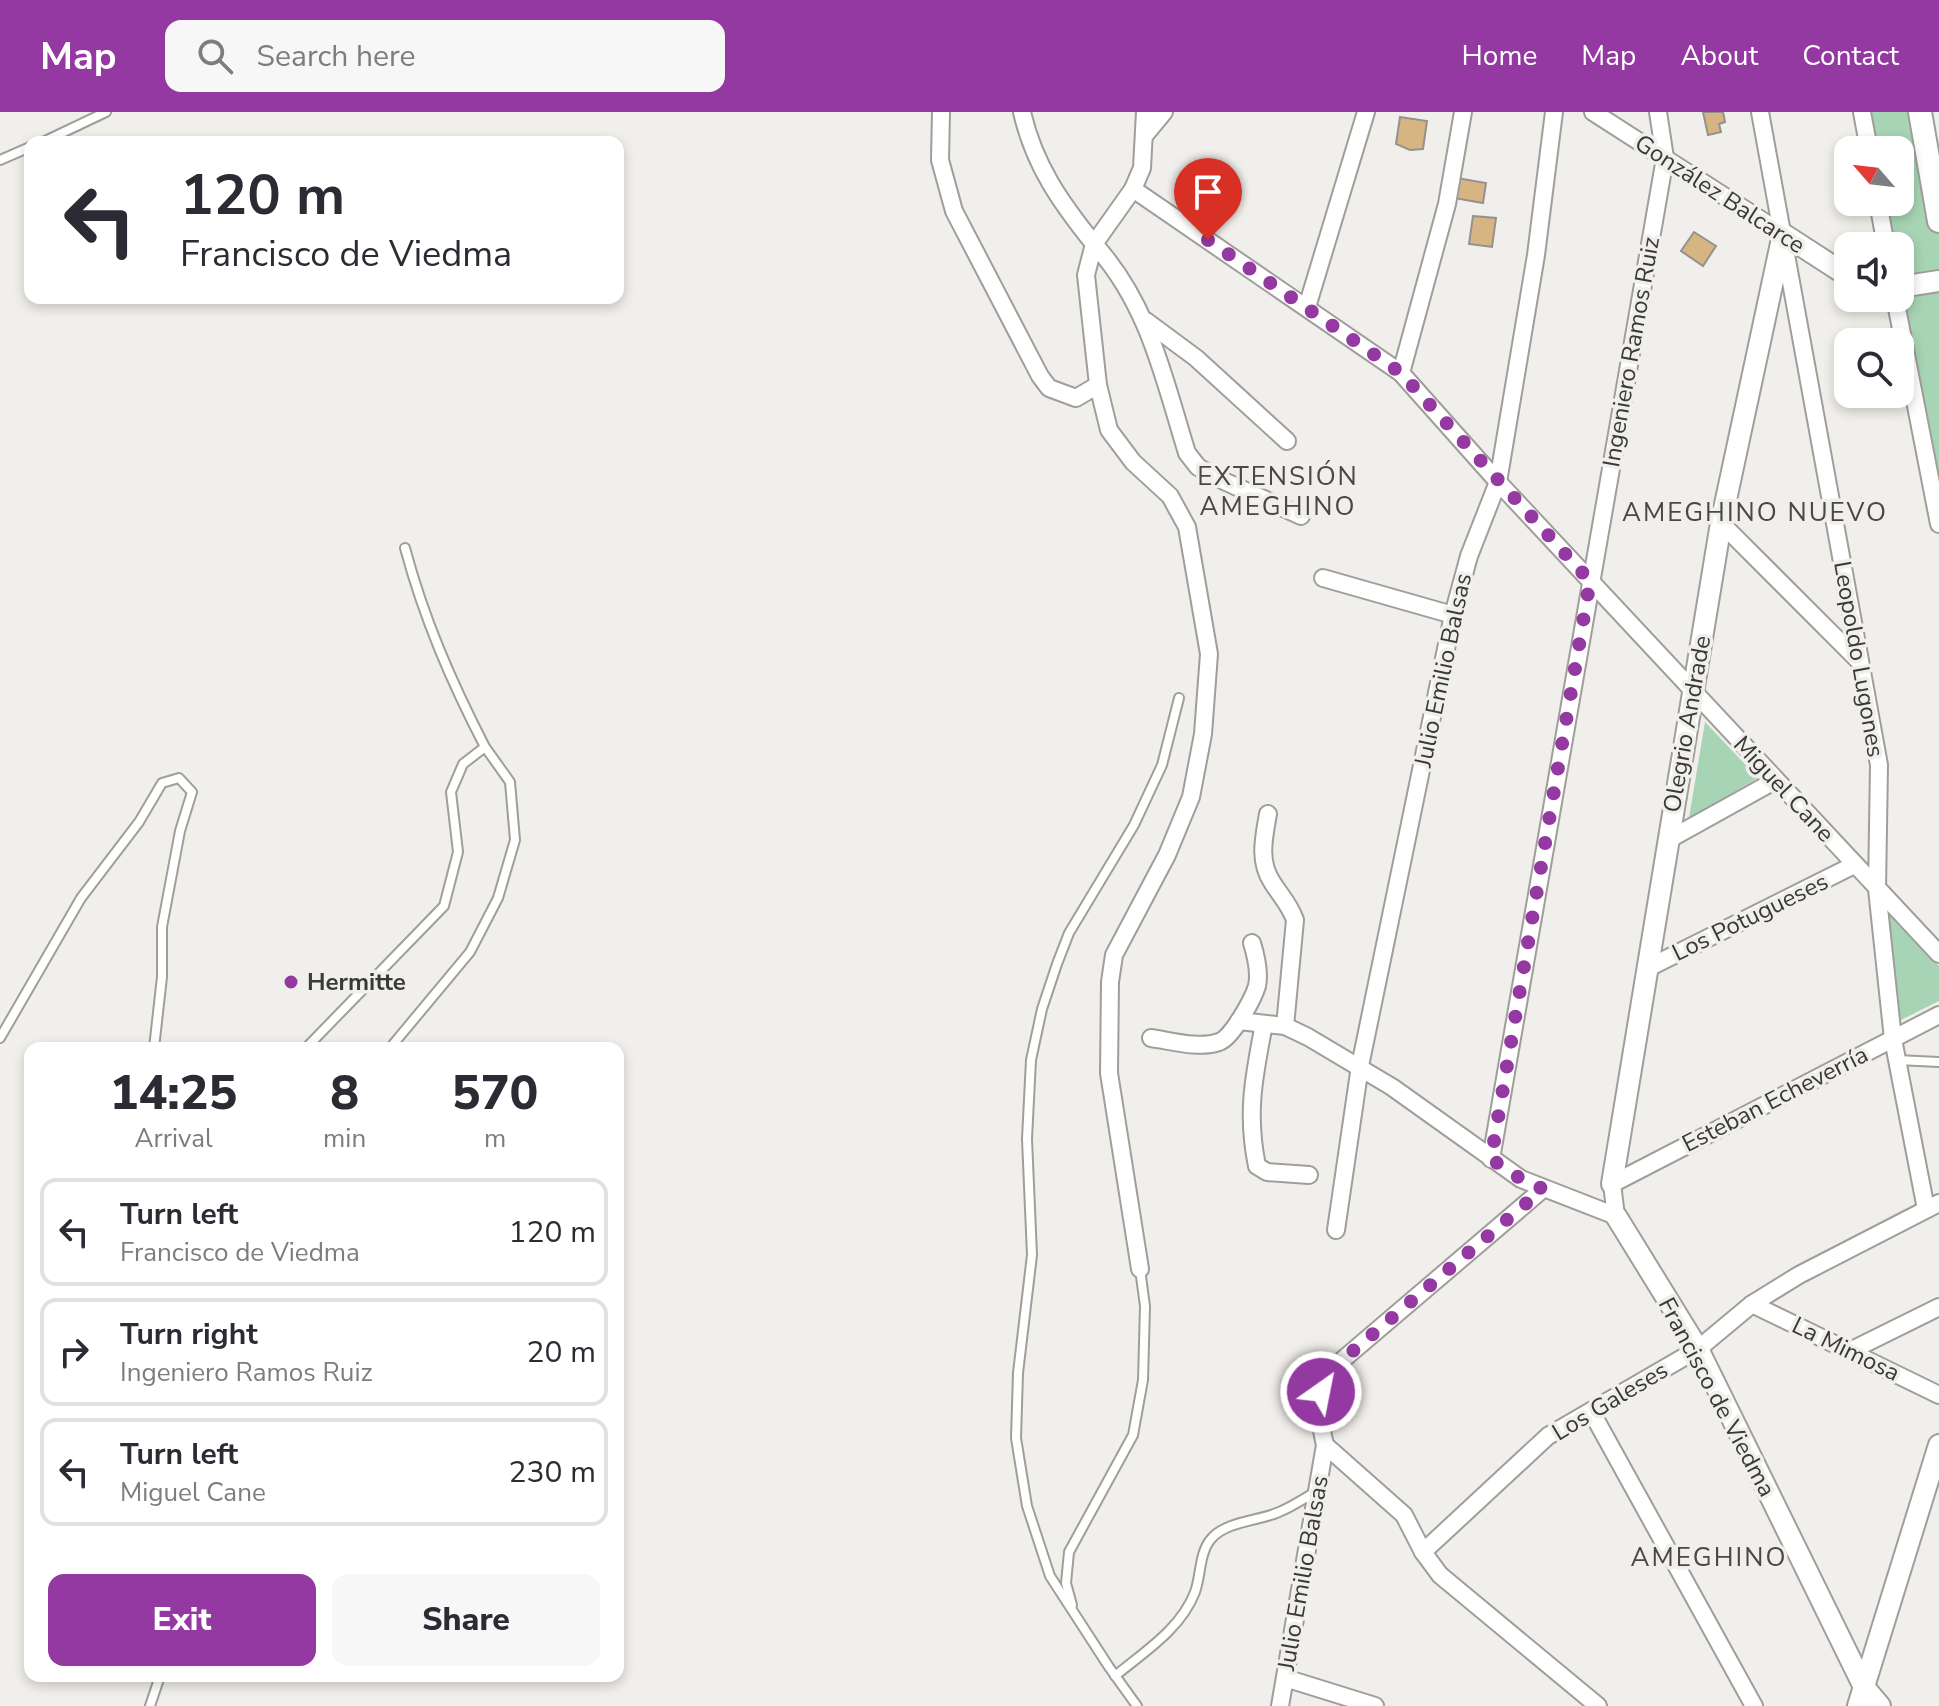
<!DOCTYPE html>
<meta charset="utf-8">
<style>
body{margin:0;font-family:"Nunito Sans",sans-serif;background:#f7f7f7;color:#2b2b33;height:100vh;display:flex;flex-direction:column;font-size:30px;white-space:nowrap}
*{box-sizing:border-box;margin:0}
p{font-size:26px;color:#7c7c81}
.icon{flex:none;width:44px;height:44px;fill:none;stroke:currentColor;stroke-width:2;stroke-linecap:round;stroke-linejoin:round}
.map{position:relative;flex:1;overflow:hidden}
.sheet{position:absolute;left:24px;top:930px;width:600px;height:640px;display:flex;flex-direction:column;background:#fff;border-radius:16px;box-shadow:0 4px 12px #0003}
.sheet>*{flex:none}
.guide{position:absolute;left:24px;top:24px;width:600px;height:168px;border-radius:16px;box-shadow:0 4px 12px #0003;background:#fff;color:#2b2b33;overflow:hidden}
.needle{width:52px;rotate:298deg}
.tools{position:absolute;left:1834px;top:24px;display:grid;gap:16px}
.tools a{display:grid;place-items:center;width:80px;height:80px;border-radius:16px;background:#fff;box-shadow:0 4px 12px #0003;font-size:40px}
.pin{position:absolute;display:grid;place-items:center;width:68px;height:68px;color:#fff;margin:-82px -34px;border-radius:50% 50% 50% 0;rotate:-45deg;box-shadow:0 0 8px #0007}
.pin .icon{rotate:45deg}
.me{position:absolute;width:88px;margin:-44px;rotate:33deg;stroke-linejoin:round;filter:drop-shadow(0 0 6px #0008)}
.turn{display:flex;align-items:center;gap:28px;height:168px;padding:0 24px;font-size:36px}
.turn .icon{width:104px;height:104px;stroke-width:2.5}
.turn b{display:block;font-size:56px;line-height:68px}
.eta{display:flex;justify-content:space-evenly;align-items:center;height:136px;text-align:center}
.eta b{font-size:48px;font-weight:800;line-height:56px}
.cta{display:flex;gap:16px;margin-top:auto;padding:16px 24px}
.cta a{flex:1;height:92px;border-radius:16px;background:#9438a2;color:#fff;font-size:32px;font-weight:800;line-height:92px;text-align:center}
.cta a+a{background:#f7f7f7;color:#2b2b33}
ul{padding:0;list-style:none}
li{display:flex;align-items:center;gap:24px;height:108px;margin:0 16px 12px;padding:0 8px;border:4px solid #e1e1e2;border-radius:16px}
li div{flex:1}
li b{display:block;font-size:30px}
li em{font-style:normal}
header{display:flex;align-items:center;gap:48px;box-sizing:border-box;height:112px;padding:0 40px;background:#9438a2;color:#fff}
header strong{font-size:38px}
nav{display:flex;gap:44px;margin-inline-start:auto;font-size:28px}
.search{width:560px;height:72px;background:#f7f7f7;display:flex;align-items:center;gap:20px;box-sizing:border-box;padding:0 28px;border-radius:16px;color:#7c7c81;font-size:30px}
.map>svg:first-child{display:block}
.green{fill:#a7d4b4}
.building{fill:#d6b583;stroke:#94918e;stroke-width:2}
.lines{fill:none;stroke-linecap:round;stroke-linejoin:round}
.service-casing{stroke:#a09e9a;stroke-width:12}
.minor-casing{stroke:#a09e9a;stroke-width:20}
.tertiary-casing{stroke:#a09e9a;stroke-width:24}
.secondary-casing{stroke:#a09e9a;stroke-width:26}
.service{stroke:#fff;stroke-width:8}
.minor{stroke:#fff;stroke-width:16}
.tertiary{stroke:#fff;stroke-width:20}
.secondary{stroke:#fff;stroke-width:22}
.route{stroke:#9438a2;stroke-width:14;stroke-dasharray:0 25.2}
.poi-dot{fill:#9438a2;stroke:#f1efeb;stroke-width:3}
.labels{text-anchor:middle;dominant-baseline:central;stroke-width:7;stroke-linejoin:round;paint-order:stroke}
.street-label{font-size:24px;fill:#393937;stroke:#f1efeb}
.poi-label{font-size:24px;font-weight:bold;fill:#393937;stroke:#f1efeb;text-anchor:start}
.neighbourhood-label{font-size:26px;letter-spacing:2px;fill:#4a4845;stroke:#f1efeb}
</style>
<header>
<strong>Map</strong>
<div class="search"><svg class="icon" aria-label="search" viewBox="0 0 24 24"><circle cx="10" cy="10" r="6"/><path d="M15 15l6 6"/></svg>Search here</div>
<nav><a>Home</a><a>Map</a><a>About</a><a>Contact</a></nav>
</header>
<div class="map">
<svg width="1939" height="1594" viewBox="0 0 1939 1594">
<rect width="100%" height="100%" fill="#f1efeb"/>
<g class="green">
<polygon points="1862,0 1920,0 1939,109 1939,412 1900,186 1900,134 1886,134 1878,90 1900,90 1900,38 1869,38"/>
<polygon points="1705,610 1758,666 1689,706"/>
<polygon points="1887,799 1939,854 1939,889 1893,912"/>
</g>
<g class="building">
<polygon points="1703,0 1723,0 1725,10 1719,12 1721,20 1708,23"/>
<polygon points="1400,5 1427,9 1423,37 1410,38 1396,32"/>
<polygon points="1457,66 1486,71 1483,91 1454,86"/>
<polygon points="1473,104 1496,106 1492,135 1469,132"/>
<polygon points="1694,120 1716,134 1703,154 1681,139"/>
</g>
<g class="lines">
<g class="service-casing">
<g id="service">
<polyline points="43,30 106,0"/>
<polyline points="0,48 30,35"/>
<polyline points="0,926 81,786 139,710 162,671 179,666 192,680 180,719 162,815 162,865 154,936"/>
<path d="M306,936L444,794L458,740L451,680L463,652L485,635C451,569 424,507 405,436"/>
<polyline points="390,936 470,840 498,786 515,728 510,670 485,635"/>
<polyline points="1897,948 1939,950"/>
<polyline points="1072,1493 1066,1471 1069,1440 1133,1323 1143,1268 1145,1194 1140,1157"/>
<path d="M1115,1564C1144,1540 1181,1517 1195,1480C1201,1464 1199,1441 1211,1427C1226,1409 1259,1409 1279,1400C1292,1395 1305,1386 1317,1379"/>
<polyline points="150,1594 160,1564"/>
<polyline points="1137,1594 1109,1555 1050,1464 1027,1394 1016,1326 1018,1261 1032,1143 1027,1027 1031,948 1042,897 1057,852 1069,821 1134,713 1162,653 1179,586"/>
</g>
</g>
<g class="minor-casing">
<g id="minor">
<path d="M941,0L940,48L954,99L1040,264L1049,276L1076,286L1098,273L1086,163L1094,132C1061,91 1034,53 1022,0"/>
<path d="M1145,0L1142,56L1133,77L1094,132C1149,192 1164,267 1187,341L1198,355L1215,365L1301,404"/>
<polyline points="1593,0 1783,122"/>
<polyline points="1760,0 1879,653 1877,777 1893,927 1926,1097"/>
<polyline points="1862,0 1869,38"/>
<polyline points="1145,23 1164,0"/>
<polyline points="1133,77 1401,261 1498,370 1939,842"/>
<polyline points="1878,90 1886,134"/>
<polyline points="1895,186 1939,412"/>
<polyline points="1307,195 1366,0"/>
<polyline points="1146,209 1196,246 1287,329"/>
<polyline points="1401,261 1447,92 1463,0"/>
<polyline points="1098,273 1109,318 1133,350 1170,384 1187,415 1209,542 1203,622 1191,685 1167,743 1114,843 1110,870 1109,961 1140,1157"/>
<polyline points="1721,411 1860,550"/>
<polyline points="1323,466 1453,503"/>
<path d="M1268,702C1264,725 1258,749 1272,770C1280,783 1290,793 1295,808L1285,914"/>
<polyline points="1668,728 1776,668"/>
<polyline points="1646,857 1854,753"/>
<polyline points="1239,909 1285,914 1308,925 1392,975 1521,1067 1616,1104 1612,1072 1939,903"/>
<path d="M1264,912C1254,964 1246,1001 1257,1054L1267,1060L1309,1063"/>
<path d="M1151,926C1172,929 1199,937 1219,930C1232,926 1253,887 1257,874C1260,860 1256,844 1252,831"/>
<polyline points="1491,1047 1665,46 1658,0"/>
<polyline points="1336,1118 1360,954 1453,503 1469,444 1498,370 1536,143 1554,0"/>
<polyline points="1752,1192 1939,1283"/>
<polyline points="1850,1239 1939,1195"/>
<polyline points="1591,1299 1754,1594"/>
<polyline points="1325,1333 1404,1403 1423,1440 1440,1463 1598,1594"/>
<polyline points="1423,1440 1548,1324 1698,1237 1752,1192 1799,1163 1939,1091"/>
<polyline points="1285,1566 1375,1594"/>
<path d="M1280,1594L1325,1333C1317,1300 1319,1286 1333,1256L1543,1077"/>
</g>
</g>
<g class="tertiary-casing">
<g id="tertiary">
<polyline points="1900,175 1939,169"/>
<polyline points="1612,1072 1721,411 1783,122 1848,164"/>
<polyline points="1616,1104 1698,1237 1864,1575 1880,1594"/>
<polyline points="1858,1594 1939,1333"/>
</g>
</g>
<g class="secondary-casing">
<polyline id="secondary" points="1920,0 1939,109"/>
</g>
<use href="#service" class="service"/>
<use href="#minor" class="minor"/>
<use href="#tertiary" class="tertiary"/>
<use href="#secondary" class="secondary"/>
</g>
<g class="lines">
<polyline class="route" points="1208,128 1401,261 1590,469 1491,1047 1521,1067 1543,1077 1333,1256 1321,1280"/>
</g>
<circle class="poi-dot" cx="291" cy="870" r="8"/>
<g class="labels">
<g class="street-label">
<text transform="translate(1720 82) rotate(33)">González Balcarce</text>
<text transform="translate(1631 240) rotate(-80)">Ingeniero Ramos Ruiz</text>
<text transform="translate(1859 547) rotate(80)">Leopoldo Lugones</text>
<text transform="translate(1443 558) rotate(-78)">Julio Emilio Balsas</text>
<text transform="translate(1687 612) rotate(-80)">Olegrio Andrade</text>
<text transform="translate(1784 677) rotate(47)">Miguel Cane</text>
<text transform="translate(1750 805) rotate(-26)">Los Potugueses</text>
<text transform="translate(1775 987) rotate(-27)">Esteban Echeverría</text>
<text transform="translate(1846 1237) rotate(26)">La Mimosa</text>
<text transform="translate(1717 1285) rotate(62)">Francisco de Viedma</text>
<text transform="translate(1610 1289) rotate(-31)">Los Galeses</text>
<text transform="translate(1303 1461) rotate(-80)">Julio Emilio Balsas</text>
</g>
<g class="poi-label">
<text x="307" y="870">Hermitte</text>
</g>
<g class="neighbourhood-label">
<text x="1278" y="364">EXTENSIÓN<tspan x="1278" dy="30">AMEGHINO</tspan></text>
<text x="1755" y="400">AMEGHINO NUEVO</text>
<text x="1709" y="1445">AMEGHINO</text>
</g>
</g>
</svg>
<div class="tools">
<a><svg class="needle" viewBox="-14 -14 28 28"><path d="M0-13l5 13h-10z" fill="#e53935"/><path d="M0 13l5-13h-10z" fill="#7c7c81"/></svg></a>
<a><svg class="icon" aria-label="sound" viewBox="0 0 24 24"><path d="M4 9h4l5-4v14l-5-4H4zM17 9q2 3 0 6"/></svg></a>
<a><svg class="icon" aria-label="search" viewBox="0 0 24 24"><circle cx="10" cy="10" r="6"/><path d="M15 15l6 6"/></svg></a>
</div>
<div class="pin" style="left:1208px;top:128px;background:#d93025"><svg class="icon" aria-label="arrive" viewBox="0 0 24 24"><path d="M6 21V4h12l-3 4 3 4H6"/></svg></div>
<svg class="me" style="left:1321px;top:1280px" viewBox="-20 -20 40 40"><circle r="17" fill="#9438a2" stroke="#fff" stroke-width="3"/><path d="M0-11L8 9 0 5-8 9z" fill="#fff"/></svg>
<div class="guide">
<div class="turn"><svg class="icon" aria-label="left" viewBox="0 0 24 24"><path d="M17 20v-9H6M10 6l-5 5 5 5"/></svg><div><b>120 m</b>Francisco de Viedma</div></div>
</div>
<section class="sheet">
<div class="eta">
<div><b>14:25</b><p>Arrival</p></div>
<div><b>8</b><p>min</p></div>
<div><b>570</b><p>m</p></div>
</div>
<ul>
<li><svg class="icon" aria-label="left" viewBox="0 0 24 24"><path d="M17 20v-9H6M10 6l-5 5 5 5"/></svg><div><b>Turn left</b><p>Francisco de Viedma</p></div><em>120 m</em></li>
<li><svg class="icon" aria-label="right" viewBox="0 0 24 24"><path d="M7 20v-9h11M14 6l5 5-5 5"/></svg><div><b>Turn right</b><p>Ingeniero Ramos Ruiz</p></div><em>20 m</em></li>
<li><svg class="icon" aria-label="left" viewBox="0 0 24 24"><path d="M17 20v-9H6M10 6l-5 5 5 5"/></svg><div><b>Turn left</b><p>Miguel Cane</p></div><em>230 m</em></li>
</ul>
<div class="cta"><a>Exit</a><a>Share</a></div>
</section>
</div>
